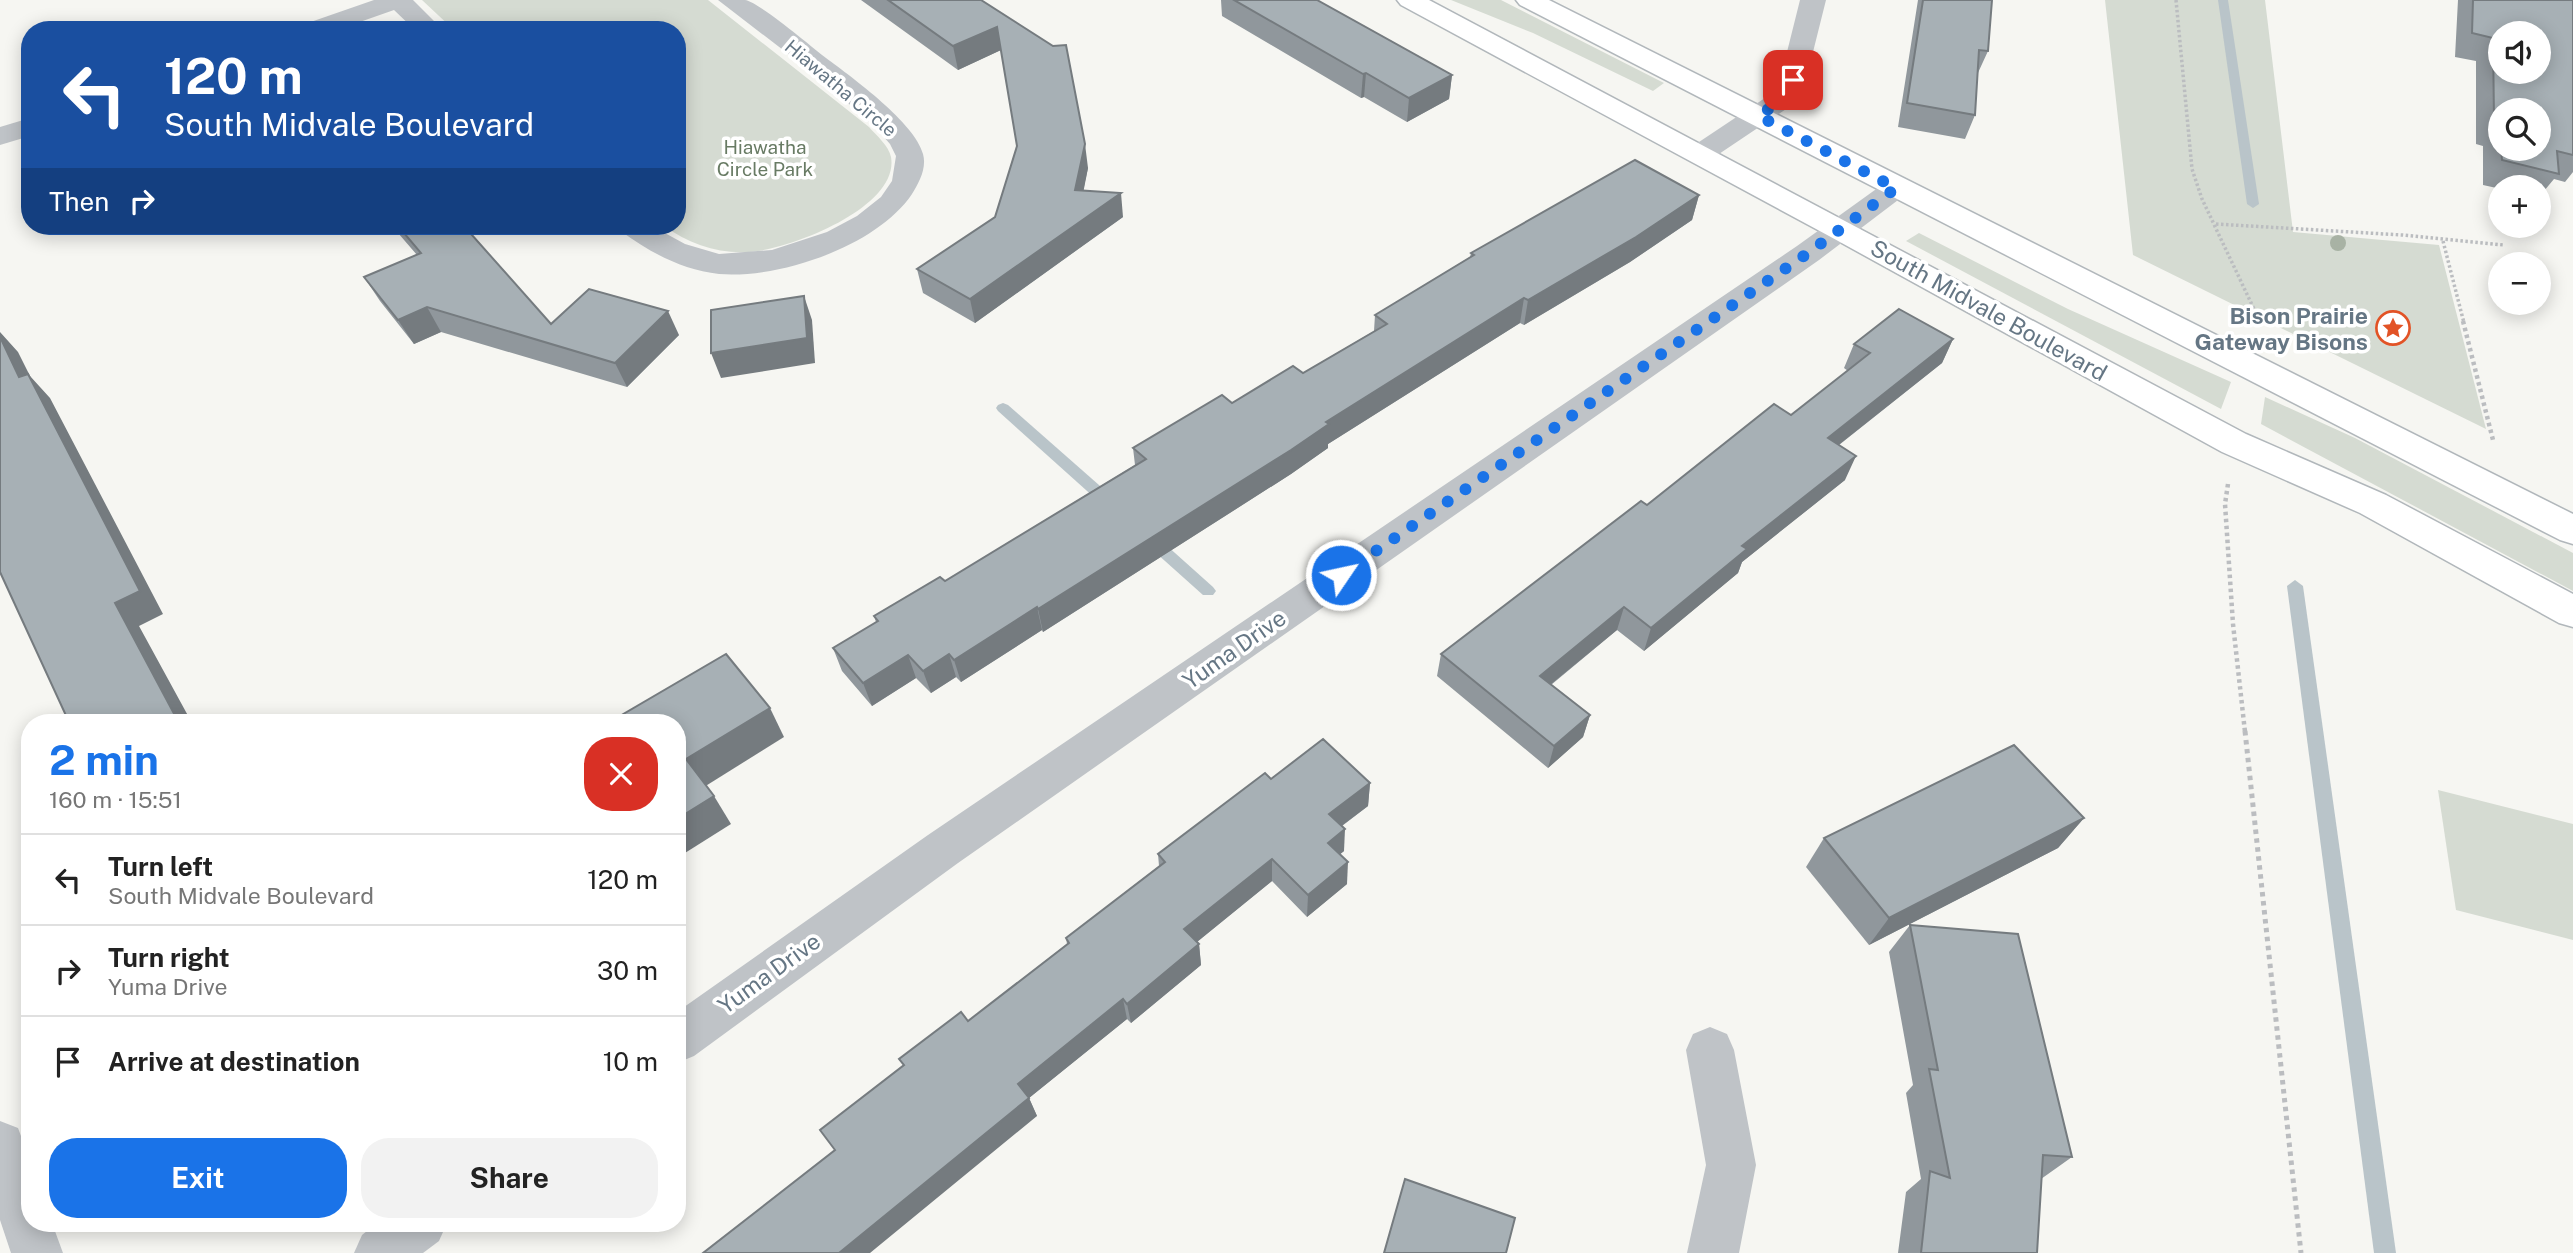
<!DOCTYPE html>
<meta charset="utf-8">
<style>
body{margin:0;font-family:"Public Sans",sans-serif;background:#f2f2f2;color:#222;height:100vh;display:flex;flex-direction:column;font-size:26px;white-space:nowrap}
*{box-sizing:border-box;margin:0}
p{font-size:23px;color:#767676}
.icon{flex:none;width:38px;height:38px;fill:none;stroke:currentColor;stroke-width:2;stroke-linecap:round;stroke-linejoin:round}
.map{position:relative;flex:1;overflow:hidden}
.drawer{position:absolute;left:21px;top:714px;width:665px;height:518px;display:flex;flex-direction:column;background:#fff;border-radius:28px;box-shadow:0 4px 18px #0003}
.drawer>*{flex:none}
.banner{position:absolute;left:21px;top:21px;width:665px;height:214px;border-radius:28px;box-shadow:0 4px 18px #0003;background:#1a4fa0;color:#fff;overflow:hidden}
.controls{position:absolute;left:2488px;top:21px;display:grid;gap:14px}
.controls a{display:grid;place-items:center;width:63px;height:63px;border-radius:50%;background:#fff;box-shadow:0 4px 18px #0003;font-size:35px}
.pin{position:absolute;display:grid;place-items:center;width:60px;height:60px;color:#fff;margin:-30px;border-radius:14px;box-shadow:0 4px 10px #0006}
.me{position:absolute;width:77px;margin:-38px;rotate:56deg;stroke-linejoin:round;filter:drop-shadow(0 0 5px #0008)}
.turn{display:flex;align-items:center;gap:24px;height:147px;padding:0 28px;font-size:32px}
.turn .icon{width:91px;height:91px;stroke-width:2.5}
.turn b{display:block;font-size:49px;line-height:60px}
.then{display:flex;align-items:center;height:66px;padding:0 28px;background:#0003;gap:14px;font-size:26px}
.round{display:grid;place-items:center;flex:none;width:74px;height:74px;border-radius:28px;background:#f2f2f2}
.headline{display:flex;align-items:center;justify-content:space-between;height:119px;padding:0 28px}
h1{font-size:42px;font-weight:700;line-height:52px;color:#1a73e8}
.primary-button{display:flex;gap:14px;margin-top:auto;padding:14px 28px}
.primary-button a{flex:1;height:80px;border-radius:28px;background:#1a73e8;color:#fff;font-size:28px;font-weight:700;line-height:80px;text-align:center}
.primary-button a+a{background:#f2f2f2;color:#222}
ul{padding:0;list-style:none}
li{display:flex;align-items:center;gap:21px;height:91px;padding:0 28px;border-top:2px solid #e0e0e0}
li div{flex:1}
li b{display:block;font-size:26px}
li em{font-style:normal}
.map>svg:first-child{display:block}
.green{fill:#d5dbd2}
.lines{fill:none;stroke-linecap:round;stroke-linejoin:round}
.stream{fill:#b9c4c9;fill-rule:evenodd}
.secondary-casing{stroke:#b1b7bb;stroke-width:3}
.path-far2{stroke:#bbbdc0;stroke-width:3.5;stroke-dasharray:2.5 2.5;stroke-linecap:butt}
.path-far1{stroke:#bbbdc0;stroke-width:4.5;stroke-dasharray:3.5 3.5;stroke-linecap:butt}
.path{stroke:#bbbdc0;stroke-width:5;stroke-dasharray:4.5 4.5;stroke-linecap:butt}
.minor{fill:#bfc3c7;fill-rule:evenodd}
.tertiary{fill:#bfc3c7;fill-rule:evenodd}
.secondary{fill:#fff;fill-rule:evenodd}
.tree{fill:#a8b2a4}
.wall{fill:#90979c;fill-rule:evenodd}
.shaded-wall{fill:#757b7f}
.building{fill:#a7b0b5;stroke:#757b7f;stroke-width:2;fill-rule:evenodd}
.route{stroke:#1a73e8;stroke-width:12;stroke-dasharray:0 21.6}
.labels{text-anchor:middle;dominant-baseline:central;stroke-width:7;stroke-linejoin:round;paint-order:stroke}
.far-street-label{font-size:19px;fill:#657684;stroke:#fff}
.far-park-label{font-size:19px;fill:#687b64;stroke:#fff}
.street-label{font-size:23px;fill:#657684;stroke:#fff}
.poi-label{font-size:23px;font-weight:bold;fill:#657684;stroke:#fff;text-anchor:end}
</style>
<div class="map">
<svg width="2573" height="1253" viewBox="0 0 2573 1253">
<rect width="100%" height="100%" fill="#f6f6f2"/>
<g class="green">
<path d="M422,0H708L869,127C876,135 889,146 891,157C900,208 788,250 749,252C718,254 689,244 664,226H677V30H454Z"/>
<polygon points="1451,0 1501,0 1664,83 1653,91 1533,33"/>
<polygon points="2105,0 2265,0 2293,232 2439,245 2486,429 2133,255"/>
<polygon points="1919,233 2068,309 2231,382 2221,409 1906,241"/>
<polygon points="2265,397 2355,438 2573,553 2573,591 2261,424"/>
<polygon points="2438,790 2573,824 2573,940 2456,910"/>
</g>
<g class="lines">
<g class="stream">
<polygon points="2218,0 2228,0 2259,204 2253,208 2247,204"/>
<polygon points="1003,403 1008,405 1116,500 1118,504 1116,508 1106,508 998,411 996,408 998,405"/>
<polygon points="1151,534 1156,536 1213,587 1216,591 1213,595 1203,595 1146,544 1144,540 1146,536"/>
<polygon points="2295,580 2303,586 2396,1253 2374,1253 2287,586"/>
</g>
<g class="secondary-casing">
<g id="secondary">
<polygon points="1397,0 1429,0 2246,434 2386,495 2573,594 2573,627 2559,623 2360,513 2222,452 1829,236 1401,5"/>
<polygon points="1516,0 1549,0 2573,514 2573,544 2560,540 1520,5"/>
</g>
</g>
<g class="path-far2">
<polyline points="2176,0 2192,169 2202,199 2254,309 2256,321"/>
<polyline points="2216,224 2402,235 2504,245"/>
<polyline points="2443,241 2464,323"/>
</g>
<g class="path-far1">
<polyline points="2463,321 2493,440"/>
<polyline points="2228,484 2225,504 2233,624 2245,732"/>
</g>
<polyline class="path" points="2245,731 2301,1253"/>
<g class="minor">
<polygon points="374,0 413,0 443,30 415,30 394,10 337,30 298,30 302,25"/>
<path d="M718,0C727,0 737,0 745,0C759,2 812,47 826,58C853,78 915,123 923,154C927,168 919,183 912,194C877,246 780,279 719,274C683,270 651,253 622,232L618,226H652L685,244L719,254L772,250L827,232L857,216L881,197L892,181L896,156L890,144L875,127L822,80Z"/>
<polygon points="1800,0 1826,0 1806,80 1792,105 1710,160 1700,163 1690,160 1686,154 1690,148 1771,94 1780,80"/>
<polygon points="30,118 30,136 0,145 0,127"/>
<polygon points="1710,1027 1727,1034 1734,1050 1756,1165 1739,1253 1687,1253 1706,1165 1686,1050 1693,1034"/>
<polygon points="0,1121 18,1128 30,1160 30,1223 52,1223 63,1253 11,1253 0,1220"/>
</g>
<g class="tertiary">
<polygon points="1896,179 1906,182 1911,188 1906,194 1819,260 958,863 694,1056 677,1063 677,1012 928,835 1797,246 1886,182"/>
<polygon points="377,1223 447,1223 439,1241 423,1253 354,1253 362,1235"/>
</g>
<use href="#secondary" class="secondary"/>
</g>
<circle class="tree" cx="2338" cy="243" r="8"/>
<g class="wall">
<polygon points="861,0 981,0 1088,168 1083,191 1123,217 975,323 923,293 917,269 995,217 1017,146 1001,50 958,70"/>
<polygon points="1221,0 1317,0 1452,75 1449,99 1407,122 1364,97 1361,98 1222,16"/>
<polygon points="1918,0 1992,0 1988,51 1977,75 1975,115 1965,139 1898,127"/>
<path d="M2458,0H2573V172L2565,182L2554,179L2539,197V187H2501V189L2483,185V146L2476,144V61L2455,57ZM2501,110L2539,149H2501Z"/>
<polygon points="1699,195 1692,220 1630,262 1524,325 1520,323 1328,444 1328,448 1291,474 1043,632 1042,630 961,682 956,677 931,693 916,678 872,706 842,671 833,648 876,622 874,616 945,581 1135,465 1133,448 1232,403 1303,373 1374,331 1375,315 1470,257 1471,253"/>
<polygon points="392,226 480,226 468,231 551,324 679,335 627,387 441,332 414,344 380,301 364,277 417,255"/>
<polygon points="1953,339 1942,363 1839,445 1845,480 1742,562 1738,573 1644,651 1617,630 1551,685 1590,715 1583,737 1548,768 1437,676 1441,654 1647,505 1791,415 1848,371 1844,368 1854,344"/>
<polygon points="1271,779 1370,783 1368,806 1342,826 1344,851 1340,854 1347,884 1307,917 1272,881 1197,942 1199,944 1201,965 1131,1023 1127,1019 1029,1098 1037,1116 835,1150 904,1066 899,1059 968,1021 1067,944 1066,938 1159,866 1158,854"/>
<polygon points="2084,818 2058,848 1869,945 1806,867 1824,838"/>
<polygon points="1910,925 2072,1157 2041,1179 2037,1253 1898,1253 1906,1192 1921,1179 1906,1093 1913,1085 1889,952"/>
</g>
<g class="shaded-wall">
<polygon points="997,27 1001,50 958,70 953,46"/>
<polygon points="1366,73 1364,97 1361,98 1363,74"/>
<polygon points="1452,75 1449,99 1407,122 1409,98"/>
<polygon points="1085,144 1088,168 1079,214 1075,190"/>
<polygon points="1121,193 1123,217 975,323 970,299"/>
<polygon points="1699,195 1692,220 1630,262 1524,325 1528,300"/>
<polygon points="458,226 480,226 462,233"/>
<polygon points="804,296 812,320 815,363 721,378 711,353"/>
<polygon points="1524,298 1520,323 1328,444 1328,448 1291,474 1043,632 1038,609 1326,422"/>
<polygon points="427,307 441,332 414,344 398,320"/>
<polygon points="668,311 679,335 627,387 615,363"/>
<polygon points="0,332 18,352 30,376 50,398 163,614 139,626 192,723 179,723 115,603 19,377 0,337"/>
<polygon points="1953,339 1942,363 1817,462 1828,438"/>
<polygon points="1856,456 1845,480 1742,562 1738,573 1644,651 1651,628 1742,546"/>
<polygon points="1037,607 1042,630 961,682 954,660"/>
<polygon points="1624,607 1617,630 1534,698 1540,676"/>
<polygon points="949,654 956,677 931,693 923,671"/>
<polygon points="908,655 916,678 872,706 863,683"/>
<polygon points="770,708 784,737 704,787 686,759"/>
<polygon points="1590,715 1583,737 1548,768 1554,746"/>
<polygon points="1370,783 1368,806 1328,836 1329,814"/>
<polygon points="714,796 731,824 677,858 677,819"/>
<polygon points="2084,818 2058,848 1869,945 1889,918"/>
<polygon points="1345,829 1344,851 1327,865 1328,843"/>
<polygon points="1272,859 1272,881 1187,950 1184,929"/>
<polygon points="1348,862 1347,884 1307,917 1308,895"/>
<polygon points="1199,944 1201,965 1131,1023 1127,1004"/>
<polygon points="1123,999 1127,1019 1029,1098 1037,1116 870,1253 839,1253 1018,1084"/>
</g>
<g class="building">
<polygon points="888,0 981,0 1053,46 1066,45 1085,144 1075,190 1121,193 970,299 917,269 995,217 1017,146 997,27 953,46"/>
<polygon points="1234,0 1317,0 1452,75 1409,98 1366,73 1363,74"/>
<polygon points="1923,0 1992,0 1988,51 1979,50 1975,115 1907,103"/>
<path d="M2473,0H2573V155L2557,151L2559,174L2502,160L2501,149H2539V110H2501V121L2494,120L2493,38L2472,33ZM2501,33H2539V72H2501Z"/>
<polygon points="1635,160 1699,195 1636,237 1528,300 1524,298 1326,422 1329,424 1291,450 1038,609 1037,607 954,660 949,654 923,671 908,655 863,683 833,648 878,621 874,616 940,577 945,581 1146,459 1133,448 1222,395 1232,403 1293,366 1303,373 1387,324 1375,315 1474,255 1471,253"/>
<polygon points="398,226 464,226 551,324 589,289 668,311 615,363 427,307 398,320 364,277 421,253"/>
<polygon points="804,296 807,338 711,353 711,310"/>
<polygon points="1899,309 1953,339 1828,438 1856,456 1742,546 1747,549 1651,628 1624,607 1540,676 1590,715 1554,746 1441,654 1641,501 1647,505 1774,404 1791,415 1870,353 1854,344"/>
<polygon points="0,337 19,377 28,374 140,591 115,603 179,723 67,723 69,722 0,572"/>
<polygon points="726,654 770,708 686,759 714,796 677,819 677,723 608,723"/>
<polygon points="1323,739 1370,783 1329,814 1345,829 1328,843 1348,862 1308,895 1272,859 1184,929 1199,944 1127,1004 1123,999 1018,1084 1029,1098 839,1253 703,1253 835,1150 820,1130 904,1065 899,1059 961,1012 968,1021 1069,943 1066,938 1165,862 1158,854 1265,773 1271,779"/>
<polygon points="2014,745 2084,818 1889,918 1824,838"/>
<polygon points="1910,925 2018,934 2072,1157 2043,1155 2037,1253 1921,1253 1930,1171 1950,1178 1929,1069 1938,1070"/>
<polygon points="1405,1179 1515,1218 1506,1253 1384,1253"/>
</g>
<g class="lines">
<polyline class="route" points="1341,575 1808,253 1896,188 1759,116 1782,99 1793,80"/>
</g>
<defs>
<g id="sight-ring" transform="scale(1.75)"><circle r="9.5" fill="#fff" stroke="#e25326" stroke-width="1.5"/><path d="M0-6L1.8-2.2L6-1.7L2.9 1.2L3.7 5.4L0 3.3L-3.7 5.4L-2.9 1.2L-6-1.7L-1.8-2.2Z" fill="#e25326"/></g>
</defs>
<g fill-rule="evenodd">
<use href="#sight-ring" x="2393" y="328"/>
</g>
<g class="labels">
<g class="far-street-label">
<text transform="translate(841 88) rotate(40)">Hiawatha Circle</text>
</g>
<g class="far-park-label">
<text x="765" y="147">Hiawatha<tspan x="765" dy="22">Circle Park</tspan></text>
</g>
<g class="street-label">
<text transform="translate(1989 310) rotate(29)">South Midvale Boulevard</text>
<text transform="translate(1234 649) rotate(-35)">Yuma Drive</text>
<text transform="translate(769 973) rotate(-36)">Yuma Drive</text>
</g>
<g class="poi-label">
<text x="2368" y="315">Bison Prairie<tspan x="2368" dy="26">Gateway Bisons</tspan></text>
</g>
</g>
</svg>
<div class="controls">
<a><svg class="icon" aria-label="sound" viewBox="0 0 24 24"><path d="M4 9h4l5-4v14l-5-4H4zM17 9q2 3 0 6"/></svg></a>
<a><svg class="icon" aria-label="search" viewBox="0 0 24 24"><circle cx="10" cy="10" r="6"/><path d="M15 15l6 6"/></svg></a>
<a>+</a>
<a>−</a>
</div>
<div class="pin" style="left:1793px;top:80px;background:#d93025"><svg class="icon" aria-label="arrive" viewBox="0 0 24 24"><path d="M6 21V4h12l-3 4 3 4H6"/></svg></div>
<svg class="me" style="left:1341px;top:575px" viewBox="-20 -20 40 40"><circle r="17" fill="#1a73e8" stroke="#fff" stroke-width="3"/><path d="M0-11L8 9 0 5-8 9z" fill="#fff"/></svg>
<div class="banner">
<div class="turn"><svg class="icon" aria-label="left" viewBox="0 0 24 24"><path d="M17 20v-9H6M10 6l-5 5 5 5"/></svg><div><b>120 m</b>South Midvale Boulevard</div></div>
<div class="then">Then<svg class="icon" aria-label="right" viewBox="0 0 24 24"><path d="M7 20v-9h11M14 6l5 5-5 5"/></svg></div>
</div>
<section class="drawer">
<div class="headline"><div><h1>2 min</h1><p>160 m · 15:51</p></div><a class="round" style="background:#d93025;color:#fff"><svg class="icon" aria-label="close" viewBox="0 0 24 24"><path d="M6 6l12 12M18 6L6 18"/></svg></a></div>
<ul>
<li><svg class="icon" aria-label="left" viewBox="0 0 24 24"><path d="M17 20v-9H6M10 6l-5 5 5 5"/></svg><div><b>Turn left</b><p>South Midvale Boulevard</p></div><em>120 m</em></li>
<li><svg class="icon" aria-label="right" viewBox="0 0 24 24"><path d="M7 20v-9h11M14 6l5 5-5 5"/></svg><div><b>Turn right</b><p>Yuma Drive</p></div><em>30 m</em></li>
<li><svg class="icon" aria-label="arrive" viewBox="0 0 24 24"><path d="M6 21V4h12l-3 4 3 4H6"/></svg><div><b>Arrive at destination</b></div><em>10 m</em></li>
</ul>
<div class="primary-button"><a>Exit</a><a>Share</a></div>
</section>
</div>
